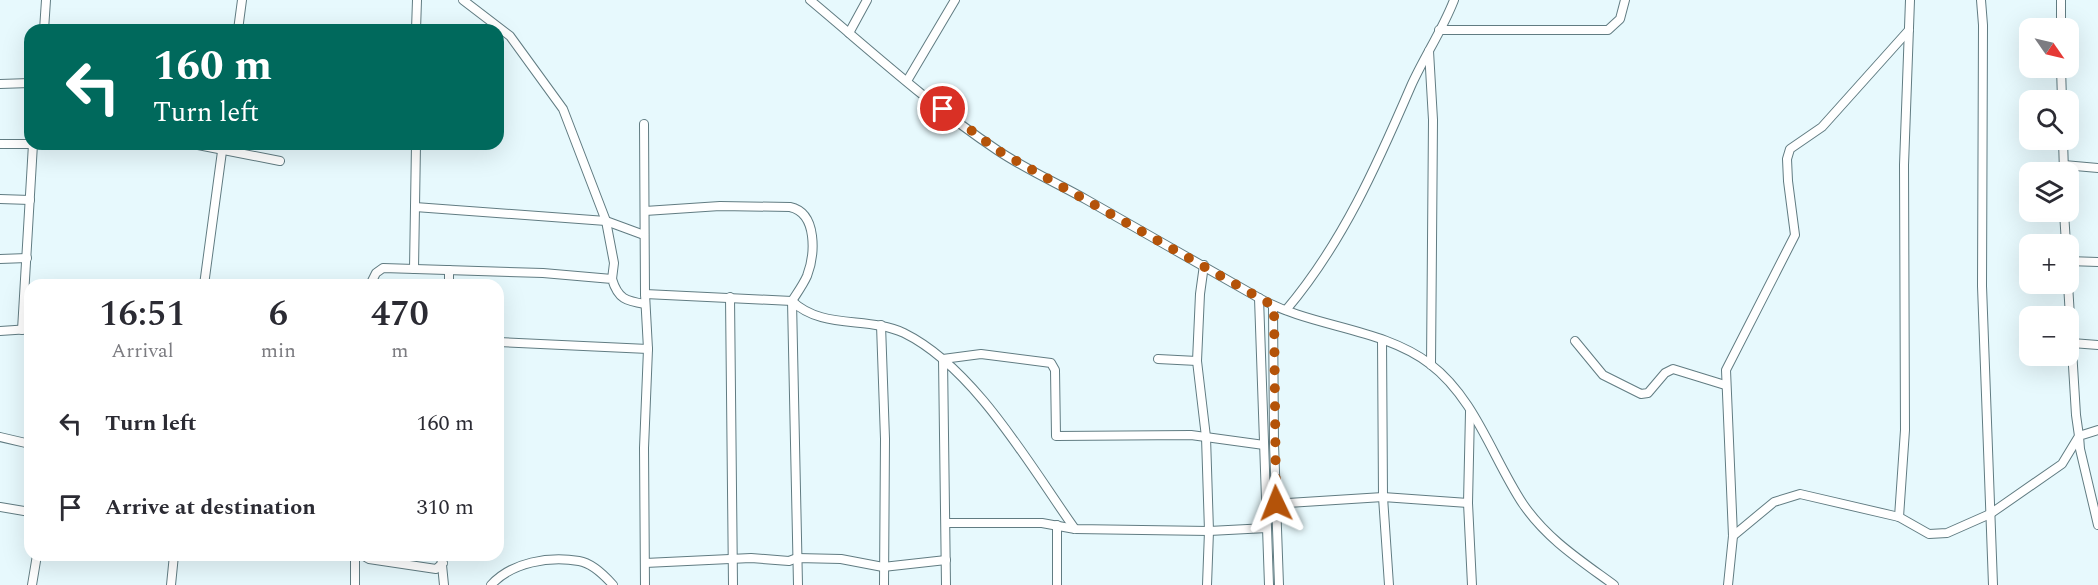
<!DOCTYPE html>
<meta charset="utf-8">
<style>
body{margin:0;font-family:Spectral,serif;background:#f2f2f3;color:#2b2b33;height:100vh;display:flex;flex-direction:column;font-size:22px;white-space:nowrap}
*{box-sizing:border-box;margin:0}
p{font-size:20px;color:#7c7c81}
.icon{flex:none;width:33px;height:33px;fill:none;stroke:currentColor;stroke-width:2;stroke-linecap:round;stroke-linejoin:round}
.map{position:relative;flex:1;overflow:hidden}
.sheet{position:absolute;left:24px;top:279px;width:480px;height:282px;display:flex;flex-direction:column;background:#fff;border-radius:18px;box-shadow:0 6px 24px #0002}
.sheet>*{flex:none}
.hud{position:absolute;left:24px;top:24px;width:480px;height:126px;border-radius:18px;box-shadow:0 6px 24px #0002;background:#00695c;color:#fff;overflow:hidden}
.needle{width:39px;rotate:124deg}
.controls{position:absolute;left:2019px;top:18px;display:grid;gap:12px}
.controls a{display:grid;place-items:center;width:60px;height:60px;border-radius:12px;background:#fff;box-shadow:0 6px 24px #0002;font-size:30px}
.pin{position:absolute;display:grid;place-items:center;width:51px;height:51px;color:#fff;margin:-26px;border:3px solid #fff;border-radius:50%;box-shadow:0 2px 6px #0007}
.me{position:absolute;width:66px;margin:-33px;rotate:358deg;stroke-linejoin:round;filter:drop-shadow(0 0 4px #0008)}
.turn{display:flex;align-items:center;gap:21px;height:126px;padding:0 30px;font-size:27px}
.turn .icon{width:78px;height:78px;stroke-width:2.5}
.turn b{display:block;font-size:42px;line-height:51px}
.eta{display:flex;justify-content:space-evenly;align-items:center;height:102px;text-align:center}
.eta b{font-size:36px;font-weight:600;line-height:42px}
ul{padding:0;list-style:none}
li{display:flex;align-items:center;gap:18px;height:84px;padding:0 30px}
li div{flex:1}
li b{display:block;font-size:22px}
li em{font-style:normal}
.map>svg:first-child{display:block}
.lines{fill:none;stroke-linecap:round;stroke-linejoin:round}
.minor-casing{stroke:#617c82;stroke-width:10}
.minor{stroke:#fff;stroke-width:8}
.route{stroke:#b45309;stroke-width:10;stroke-dasharray:0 18}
</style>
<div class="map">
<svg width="2098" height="585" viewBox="0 0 2098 585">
<rect width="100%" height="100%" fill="#e7f9fd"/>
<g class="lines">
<g class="minor-casing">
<g id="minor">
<polyline points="463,0 510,36 563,109 606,221 614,263 612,279"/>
<path d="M810,0C871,51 931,106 997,150C1025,169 1057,183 1087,200C1144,232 1202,266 1259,298C1312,328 1381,327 1430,364C1475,398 1493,459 1523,504C1547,539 1580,560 1614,585"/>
<polyline points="1981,0 1983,25 1982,286 1993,585"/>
<polyline points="2061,0 2061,28"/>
<polyline points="44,30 46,0"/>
<polyline points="238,30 242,0"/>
<polyline points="416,30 417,0"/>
<polyline points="1439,30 1608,30 1620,19 1625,0"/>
<polyline points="849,33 867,0"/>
<polyline points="1429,51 1433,120 1431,365"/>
<polyline points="2061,68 2062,100"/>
<polyline points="907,81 955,0"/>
<polyline points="0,84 30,83"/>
<polyline points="644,124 645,294 648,349 644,448 645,585"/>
<polyline points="2063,140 2064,172"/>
<polyline points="0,144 32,144"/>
<polyline points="167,144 187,144"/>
<polyline points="193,144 280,161"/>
<polyline points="2064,165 2098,168"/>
<polyline points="0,199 30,200"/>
<polyline points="415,207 606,221 644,235"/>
<path d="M645,211L720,206L790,207C818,213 815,255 807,276C803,285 797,293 792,301L798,585"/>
<polyline points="2064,212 2066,244"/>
<polyline points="0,259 27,258"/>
<polyline points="2068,261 2098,262"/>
<polyline points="1204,265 1200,294 1197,361 1206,437 1209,531 1207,585"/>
<polyline points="414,269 416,144"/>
<polyline points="204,285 223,144"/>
<path d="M370,285L376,273L383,268L543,273L612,279C618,299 626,301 645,304"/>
<polyline points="449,285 449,270"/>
<path d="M645,294L792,301C822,330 868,316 904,333C975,368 1030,466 1075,529"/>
<polyline points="730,297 733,585"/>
<polyline points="1259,298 1269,585"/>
<polyline points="1273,306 1274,444 1279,585"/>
<path d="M1286,310C1342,244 1377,165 1411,86C1424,57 1443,29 1454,0"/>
<polyline points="881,325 885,439 884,585"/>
<polyline points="22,330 33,144"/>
<polyline points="0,331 30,329"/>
<polyline points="1382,340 1383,497 1389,585"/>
<polyline points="1575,341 1603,375 1641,394 1648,393 1665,373 1673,369 1725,385"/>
<polyline points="498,342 648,349"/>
<polyline points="2072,343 2098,345"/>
<polyline points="1158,359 1197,361"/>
<polyline points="1470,412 1468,503 1472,585"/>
<polyline points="2098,430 2079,436 2080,449 2098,525"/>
<polyline points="0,437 30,444"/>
<polyline points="1272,504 1383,497 1468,503"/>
<polyline points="0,507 30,512"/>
<polyline points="1899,517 1905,430 1904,165 1910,0"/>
<polyline points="946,523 1042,523 1075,529 1209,531 1267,528"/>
<polyline points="1733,536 1774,502 1800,494 1899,517 1929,534 1947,533 1990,514 2062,464 2079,436 2076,415 2068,284"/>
<polyline points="362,555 369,559 436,569 443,563"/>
<polyline points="441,555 444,585"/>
<polyline points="645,563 751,558 789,561 797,558 841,559 883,567 946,560"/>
<polyline points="32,585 37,555"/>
<polyline points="171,585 174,555"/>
<polyline points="355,585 355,555"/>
<path d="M491,585C512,562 549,556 579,561C592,563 605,576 613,585"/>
<polyline points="946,585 943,359 981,354 1051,363 1055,370 1056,436 1191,435 1264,445"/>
<polyline points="1057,585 1057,525"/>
<polyline points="1728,585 1733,536 1726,370 1795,235 1788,181 1787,159 1790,149 1822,127 1909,30"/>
</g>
</g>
<use href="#minor" class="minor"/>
</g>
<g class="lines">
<polyline class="route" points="943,109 997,150 1274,306 1276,503"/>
</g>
</svg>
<div class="controls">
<a><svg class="needle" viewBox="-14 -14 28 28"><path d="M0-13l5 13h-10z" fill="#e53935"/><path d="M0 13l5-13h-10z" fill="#7c7c81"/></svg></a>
<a><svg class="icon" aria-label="search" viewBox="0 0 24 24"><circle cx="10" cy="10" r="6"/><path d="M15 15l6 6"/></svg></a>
<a><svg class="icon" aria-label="layers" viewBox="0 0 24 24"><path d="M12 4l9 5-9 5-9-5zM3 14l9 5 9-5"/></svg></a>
<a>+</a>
<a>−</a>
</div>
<div class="pin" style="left:943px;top:109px;background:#d93025"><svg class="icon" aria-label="arrive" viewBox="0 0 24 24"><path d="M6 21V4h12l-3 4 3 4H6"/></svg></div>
<svg class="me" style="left:1276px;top:503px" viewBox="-20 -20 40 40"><path d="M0-17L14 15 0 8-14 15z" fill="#b45309" stroke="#fff" stroke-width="4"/></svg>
<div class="hud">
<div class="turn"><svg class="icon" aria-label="left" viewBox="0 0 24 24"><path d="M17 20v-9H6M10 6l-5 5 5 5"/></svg><div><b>160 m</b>Turn left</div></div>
</div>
<section class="sheet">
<div class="eta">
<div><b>16:51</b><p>Arrival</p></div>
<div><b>6</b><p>min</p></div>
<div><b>470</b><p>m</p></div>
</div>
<ul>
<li><svg class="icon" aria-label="left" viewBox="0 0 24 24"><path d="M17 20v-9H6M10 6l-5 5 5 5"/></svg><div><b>Turn left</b></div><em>160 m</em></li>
<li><svg class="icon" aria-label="arrive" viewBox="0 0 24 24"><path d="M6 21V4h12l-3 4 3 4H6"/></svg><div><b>Arrive at destination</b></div><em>310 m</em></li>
</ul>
</section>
</div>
